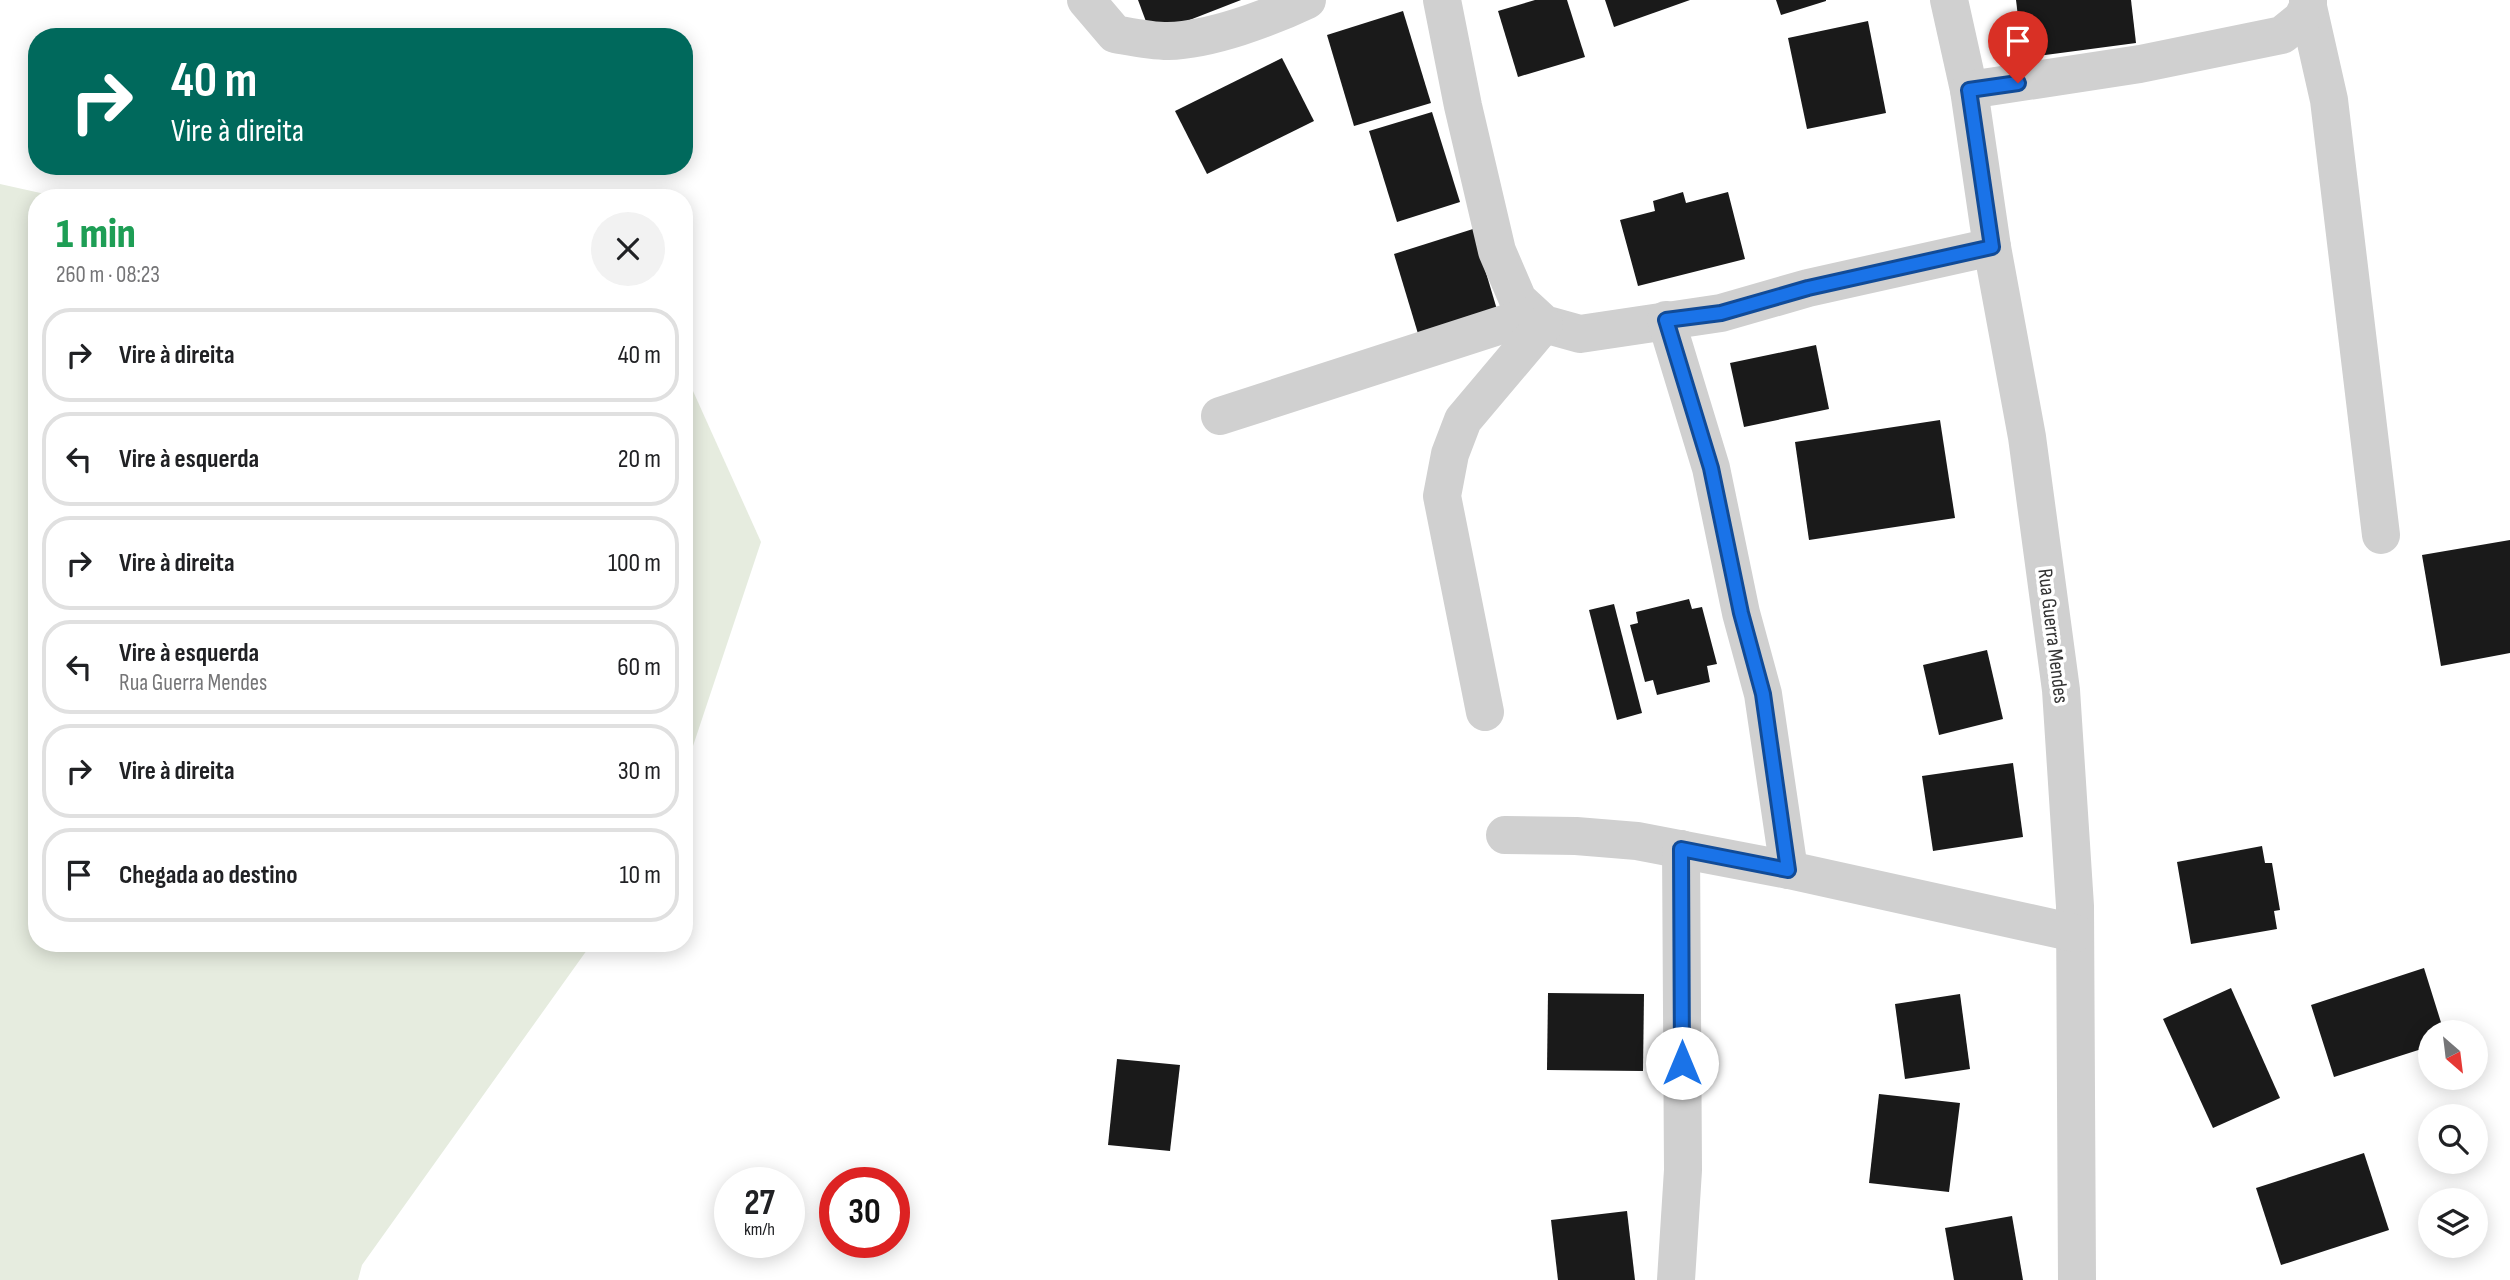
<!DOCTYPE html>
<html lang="pt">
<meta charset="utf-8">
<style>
body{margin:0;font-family:"Sofia Sans Condensed",sans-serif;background:#f2f2f2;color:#202124;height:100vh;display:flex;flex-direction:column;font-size:26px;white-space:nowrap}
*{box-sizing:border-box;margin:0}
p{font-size:23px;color:#757577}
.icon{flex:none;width:38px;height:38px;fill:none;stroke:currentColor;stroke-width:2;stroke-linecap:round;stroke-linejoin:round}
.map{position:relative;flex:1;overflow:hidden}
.sheet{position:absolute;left:28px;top:189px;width:665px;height:763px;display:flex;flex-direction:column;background:#fff;border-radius:28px;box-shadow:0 4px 18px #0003}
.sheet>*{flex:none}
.hud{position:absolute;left:28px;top:28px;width:665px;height:147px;border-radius:28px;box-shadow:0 4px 18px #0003;background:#00695c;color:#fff;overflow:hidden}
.needle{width:46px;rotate:152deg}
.controls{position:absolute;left:2418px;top:1020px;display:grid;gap:14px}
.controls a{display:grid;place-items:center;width:70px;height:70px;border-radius:50%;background:#fff;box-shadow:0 4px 18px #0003;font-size:35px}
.speed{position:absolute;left:714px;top:1167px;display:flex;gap:14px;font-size:35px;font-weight:700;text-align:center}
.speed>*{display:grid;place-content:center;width:91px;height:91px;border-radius:50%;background:#fff;box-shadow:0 4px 18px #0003;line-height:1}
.speed small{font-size:18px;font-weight:400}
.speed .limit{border:10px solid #d22;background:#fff;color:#111}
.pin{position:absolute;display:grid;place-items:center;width:60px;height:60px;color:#fff;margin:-72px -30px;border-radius:50% 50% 50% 0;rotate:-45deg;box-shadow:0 0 7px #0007}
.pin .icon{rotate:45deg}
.me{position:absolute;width:77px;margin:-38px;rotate:0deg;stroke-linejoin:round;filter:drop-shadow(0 0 5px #0008)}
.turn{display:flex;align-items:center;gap:24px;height:147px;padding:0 28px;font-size:32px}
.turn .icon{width:91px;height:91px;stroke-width:2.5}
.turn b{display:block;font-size:49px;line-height:60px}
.round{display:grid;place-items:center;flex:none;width:74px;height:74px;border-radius:37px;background:#f2f2f2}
.summary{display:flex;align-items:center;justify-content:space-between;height:119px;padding:0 28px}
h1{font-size:42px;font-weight:800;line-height:52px;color:#1e9e55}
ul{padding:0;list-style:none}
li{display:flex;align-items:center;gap:21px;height:94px;margin:0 14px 10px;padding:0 14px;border:4px solid #e0e0e0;border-radius:28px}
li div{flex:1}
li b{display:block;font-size:26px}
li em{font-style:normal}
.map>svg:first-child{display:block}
.green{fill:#e6ecdf}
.building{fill:#1a1a1a}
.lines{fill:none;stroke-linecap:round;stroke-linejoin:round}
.minor{stroke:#d0d0d0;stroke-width:38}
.route-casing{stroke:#114b97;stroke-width:18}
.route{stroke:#1a73e8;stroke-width:12}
.labels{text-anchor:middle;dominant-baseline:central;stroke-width:7;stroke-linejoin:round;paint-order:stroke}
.street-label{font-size:21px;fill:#333;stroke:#fff}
</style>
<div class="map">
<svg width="2510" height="1280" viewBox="0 0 2510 1280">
<rect width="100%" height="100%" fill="#fff"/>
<g class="green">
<polygon points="0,184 63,198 37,198 37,943 592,943 362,1265 358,1280 0,1280"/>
<polygon points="684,371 761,542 684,773"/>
</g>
<g class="building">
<polygon points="1138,0 1241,0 1151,35"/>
<polygon points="1535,0 1567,0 1585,57 1518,77 1498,11"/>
<polygon points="1605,0 1690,0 1614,27"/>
<polygon points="1776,0 1826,0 1826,1 1781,15"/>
<polygon points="2016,0 2131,0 2136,43 2023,58"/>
<polygon points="1403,11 1431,103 1354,126 1327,35"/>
<polygon points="1868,21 1886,113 1807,129 1788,38"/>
<polygon points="1282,58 1314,121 1207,174 1175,111"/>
<polygon points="1432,112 1460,202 1397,222 1369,131"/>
<polygon points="1683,192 1686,203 1728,192 1745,259 1638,286 1620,220 1655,211 1653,201"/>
<polygon points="1473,229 1498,313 1419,337 1394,254"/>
<polygon points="1816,345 1829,409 1744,427 1730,363"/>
<polygon points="1940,420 1955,518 1809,540 1795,442"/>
<polygon points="2510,540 2510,653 2441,666 2422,555"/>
<polygon points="1689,599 1692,609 1702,607 1717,664 1707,666 1710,682 1657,695 1653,680 1645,682 1630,625 1638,623 1636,612"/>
<polygon points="1614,604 1642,713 1617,720 1589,610"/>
<polygon points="1987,650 2003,719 1939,735 1923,665"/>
<polygon points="2013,763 2023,837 1933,851 1922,776"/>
<polygon points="2262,846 2265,863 2272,863 2280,910 2274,911 2277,929 2191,944 2177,862"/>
<polygon points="2424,968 2444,1032 2431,1032 2431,1046 2334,1077 2311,1005"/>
<polygon points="2231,988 2280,1098 2213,1128 2163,1019"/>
<polygon points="1548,993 1644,994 1643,1071 1547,1070"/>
<polygon points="1960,994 1970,1069 1905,1079 1895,1004"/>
<polygon points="1117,1059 1180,1065 1170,1151 1108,1145"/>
<polygon points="1879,1094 1960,1103 1949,1192 1869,1183"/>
<polygon points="2364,1153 2389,1230 2281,1265 2256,1188"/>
<polygon points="1627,1211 1635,1280 1558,1280 1551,1220"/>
<polygon points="2012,1216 2023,1280 1954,1280 1945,1228"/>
</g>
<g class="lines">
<g class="minor">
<path d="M1086,0L1115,34C1132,37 1150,41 1168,41C1211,40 1269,18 1307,0"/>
<polyline points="1442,0 1463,106 1497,251 1518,300 1544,324 1580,334 1721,313 1808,288 1992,247"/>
<polyline points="1949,0 1969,90 1992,247 2027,437 2061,690 2075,906 2077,1280"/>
<polyline points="2308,7 2329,100 2381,535"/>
<polyline points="1969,90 2140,64 2282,35 2302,19 2308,7 2308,0"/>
<polyline points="1666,320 1711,468 1741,613 1763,694 1789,870"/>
<polyline points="1220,416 1532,315"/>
<polyline points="1485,712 1442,496 1450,454 1463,420 1544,324"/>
<polyline points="1505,835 1576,836 1637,841 1789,870 2075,933"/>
<polyline points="1676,1280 1683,1170 1681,849"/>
</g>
</g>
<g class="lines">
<g class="route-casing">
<polyline id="route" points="1682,1063 1681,849 1788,870 1763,694 1741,613 1711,468 1666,320 1721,313 1808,288 1992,247 1969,90 2018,83"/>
</g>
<use href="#route" class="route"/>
</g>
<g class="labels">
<g class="street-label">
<text transform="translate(2053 636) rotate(83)">Rua Guerra Mendes</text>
</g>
</g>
</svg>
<div class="controls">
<a><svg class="needle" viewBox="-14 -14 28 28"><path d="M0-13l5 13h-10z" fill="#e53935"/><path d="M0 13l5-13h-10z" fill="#757577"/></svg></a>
<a><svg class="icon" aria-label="search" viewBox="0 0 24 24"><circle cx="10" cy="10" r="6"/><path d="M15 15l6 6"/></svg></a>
<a><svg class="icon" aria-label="layers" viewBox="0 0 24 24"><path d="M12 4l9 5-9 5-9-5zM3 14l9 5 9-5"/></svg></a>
</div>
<div class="speed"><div>27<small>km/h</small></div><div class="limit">30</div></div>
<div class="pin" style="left:2018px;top:83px;background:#d93025"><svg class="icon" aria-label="arrive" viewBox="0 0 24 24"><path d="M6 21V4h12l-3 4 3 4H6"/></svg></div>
<svg class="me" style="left:1682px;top:1063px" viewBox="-20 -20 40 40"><circle r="19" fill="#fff"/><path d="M0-13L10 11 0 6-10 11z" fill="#1a73e8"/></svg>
<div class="hud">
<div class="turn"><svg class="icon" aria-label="right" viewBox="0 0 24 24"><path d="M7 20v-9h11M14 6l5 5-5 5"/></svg><div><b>40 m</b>Vire à direita</div></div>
</div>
<section class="sheet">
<div class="summary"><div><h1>1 min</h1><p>260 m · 08:23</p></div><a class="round"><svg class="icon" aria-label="close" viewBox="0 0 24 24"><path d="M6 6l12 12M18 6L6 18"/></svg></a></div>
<ul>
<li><svg class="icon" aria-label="right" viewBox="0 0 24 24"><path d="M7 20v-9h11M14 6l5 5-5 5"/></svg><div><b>Vire à direita</b></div><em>40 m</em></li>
<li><svg class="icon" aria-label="left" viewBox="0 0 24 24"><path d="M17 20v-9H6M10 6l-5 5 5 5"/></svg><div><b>Vire à esquerda</b></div><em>20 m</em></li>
<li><svg class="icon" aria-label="right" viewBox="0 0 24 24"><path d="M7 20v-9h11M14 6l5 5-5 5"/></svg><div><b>Vire à direita</b></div><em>100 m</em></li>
<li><svg class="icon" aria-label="left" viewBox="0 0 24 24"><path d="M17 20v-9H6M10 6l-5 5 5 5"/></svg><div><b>Vire à esquerda</b><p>Rua Guerra Mendes</p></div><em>60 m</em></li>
<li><svg class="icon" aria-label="right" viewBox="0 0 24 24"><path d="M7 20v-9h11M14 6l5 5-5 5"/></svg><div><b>Vire à direita</b></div><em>30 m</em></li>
<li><svg class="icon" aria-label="arrive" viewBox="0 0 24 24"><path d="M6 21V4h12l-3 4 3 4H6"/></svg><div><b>Chegada ao destino</b></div><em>10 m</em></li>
</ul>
</section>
</div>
